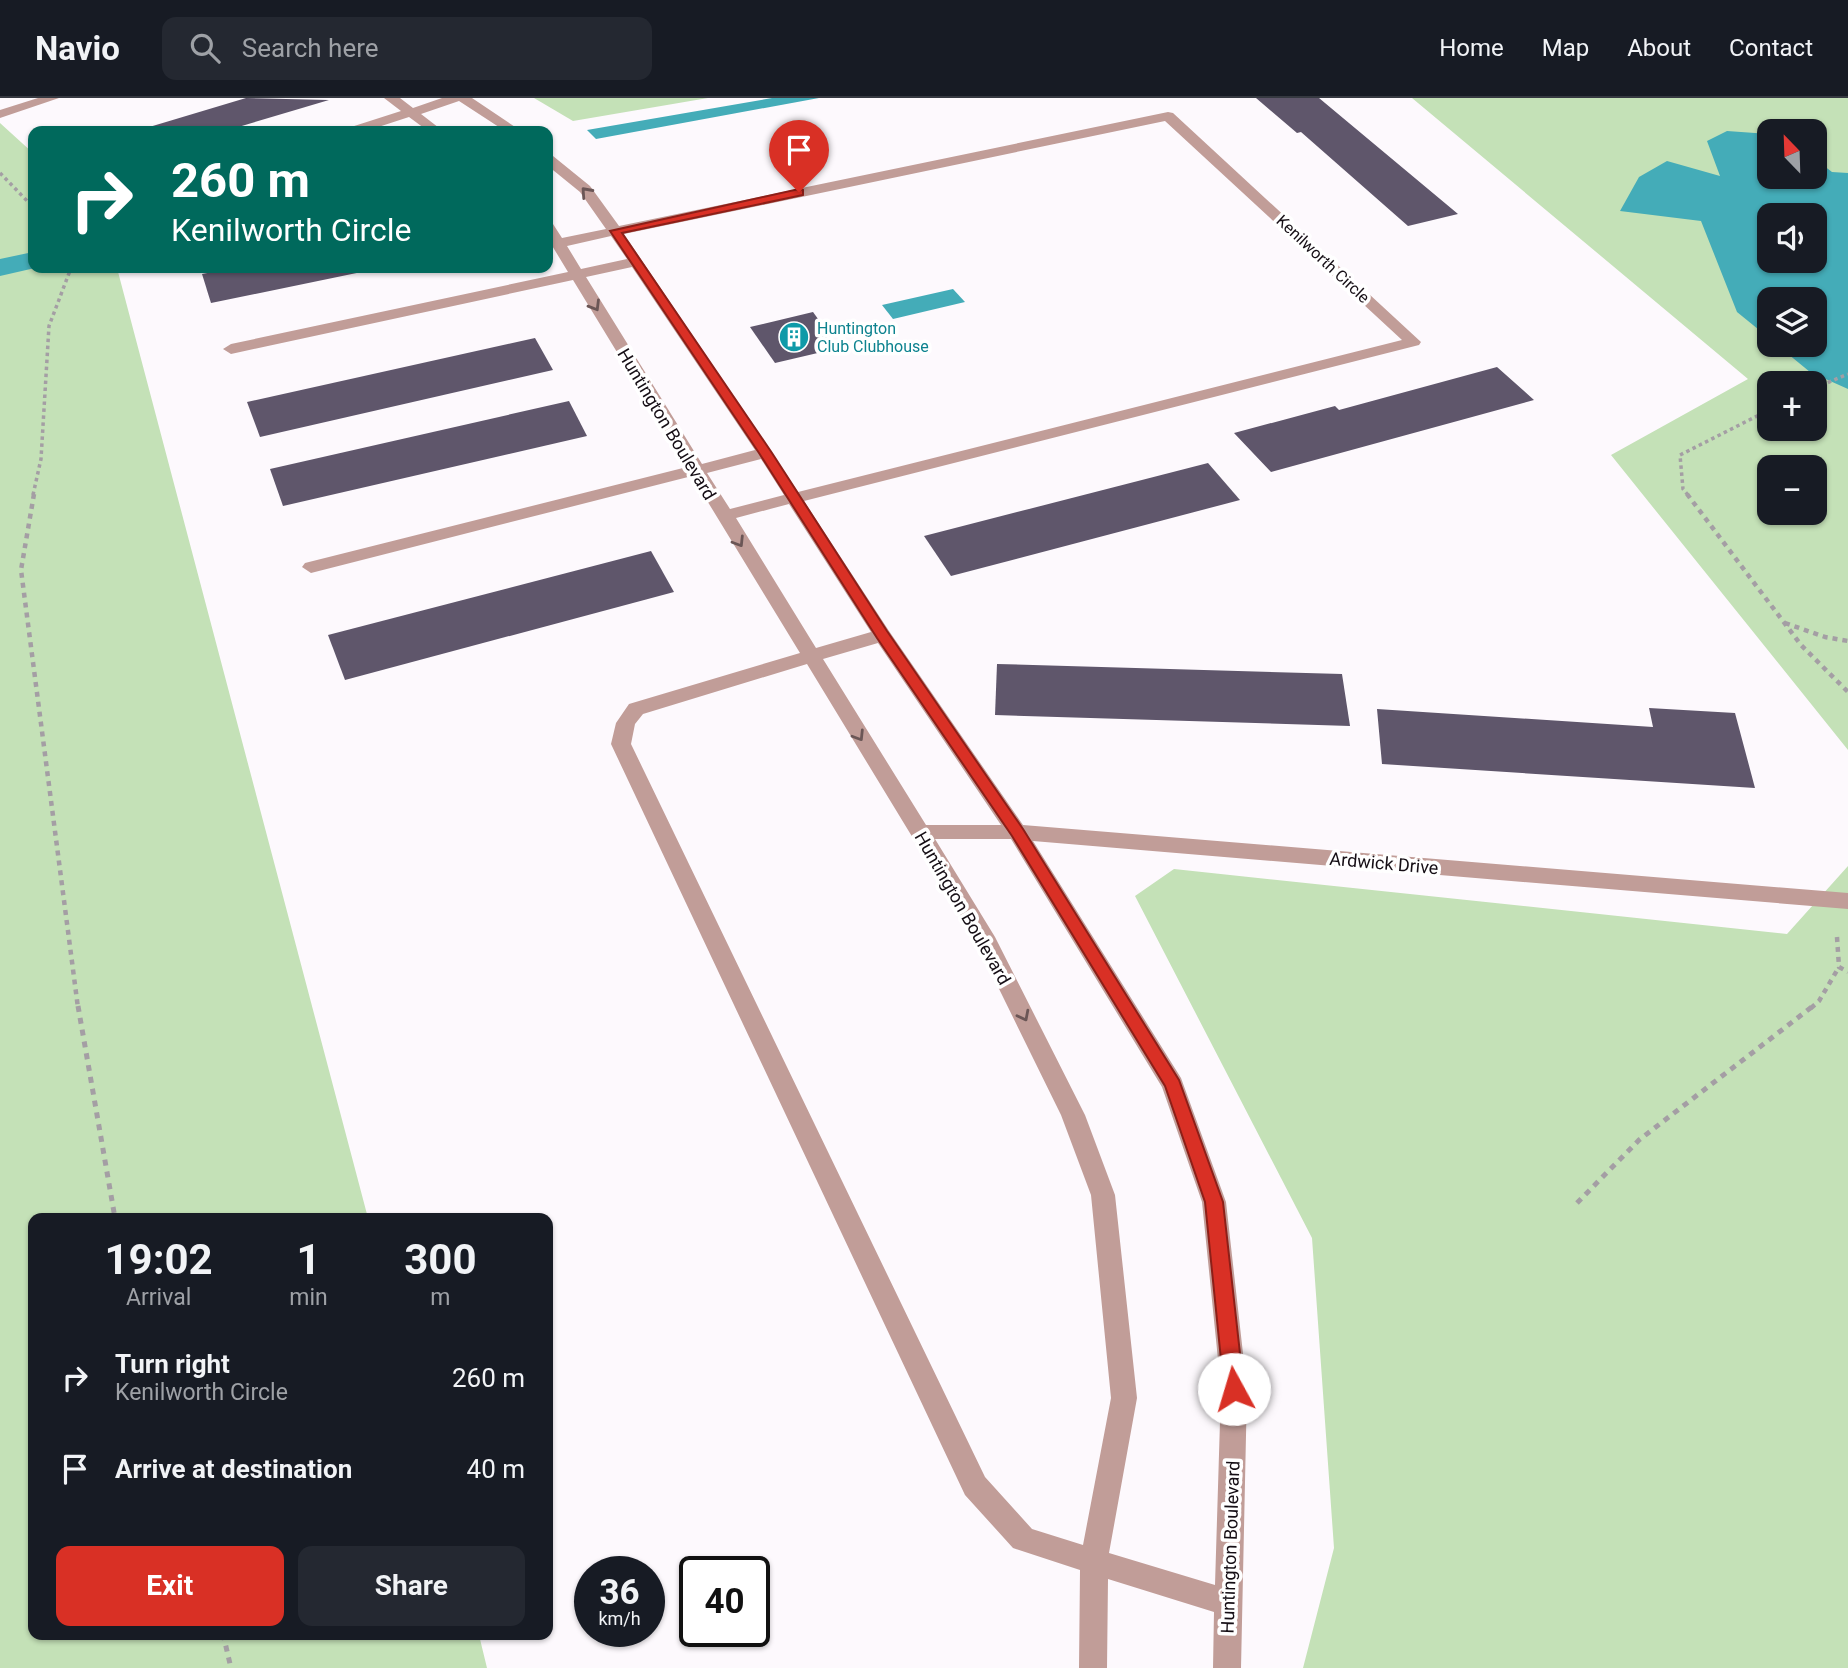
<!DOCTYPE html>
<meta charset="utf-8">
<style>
body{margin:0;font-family:Roboto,sans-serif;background:#242831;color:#f1f3f6;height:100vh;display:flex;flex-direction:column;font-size:26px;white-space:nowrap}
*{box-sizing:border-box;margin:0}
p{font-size:23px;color:#9ea1a6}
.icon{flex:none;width:38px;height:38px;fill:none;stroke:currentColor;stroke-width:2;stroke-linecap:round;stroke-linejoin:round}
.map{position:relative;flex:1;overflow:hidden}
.drawer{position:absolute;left:28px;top:1115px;width:525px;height:427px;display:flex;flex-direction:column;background:#171b24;border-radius:14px;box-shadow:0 2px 5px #0004}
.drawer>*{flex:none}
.banner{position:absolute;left:28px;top:28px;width:525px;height:147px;border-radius:14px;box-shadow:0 2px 5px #0004;background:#00695c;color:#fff;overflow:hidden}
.needle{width:46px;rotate:337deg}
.buttons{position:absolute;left:1757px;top:21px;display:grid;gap:14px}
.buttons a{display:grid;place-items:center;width:70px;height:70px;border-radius:14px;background:#171b24;box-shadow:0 2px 5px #0004;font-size:35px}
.speed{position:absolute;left:574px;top:1458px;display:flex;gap:14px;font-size:35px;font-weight:700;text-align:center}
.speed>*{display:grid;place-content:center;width:91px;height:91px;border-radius:50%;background:#171b24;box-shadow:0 2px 5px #0004;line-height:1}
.speed small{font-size:18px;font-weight:400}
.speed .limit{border:4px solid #111;border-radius:10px;background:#fff;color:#111}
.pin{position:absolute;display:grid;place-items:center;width:60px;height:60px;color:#fff;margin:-72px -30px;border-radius:50% 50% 50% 0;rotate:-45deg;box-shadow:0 0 7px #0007}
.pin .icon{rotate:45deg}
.me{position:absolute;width:77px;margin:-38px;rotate:354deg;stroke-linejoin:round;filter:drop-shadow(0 0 5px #0008)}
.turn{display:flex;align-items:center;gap:24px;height:147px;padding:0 28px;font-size:32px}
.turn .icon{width:91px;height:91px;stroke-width:2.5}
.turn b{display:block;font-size:49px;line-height:60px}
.eta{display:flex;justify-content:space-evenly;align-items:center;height:119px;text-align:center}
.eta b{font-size:42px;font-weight:700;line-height:49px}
.button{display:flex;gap:14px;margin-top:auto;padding:14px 28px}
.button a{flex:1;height:80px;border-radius:14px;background:#d93025;color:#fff;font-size:28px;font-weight:700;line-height:80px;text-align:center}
.button a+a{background:#242831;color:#f1f3f6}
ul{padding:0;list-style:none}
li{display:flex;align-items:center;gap:21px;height:91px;padding:0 28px}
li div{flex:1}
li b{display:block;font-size:26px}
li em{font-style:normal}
header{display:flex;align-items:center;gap:42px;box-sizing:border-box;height:98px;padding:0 35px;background:#171b24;border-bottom:2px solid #363941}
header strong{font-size:33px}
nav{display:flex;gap:38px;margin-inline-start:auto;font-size:24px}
.search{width:490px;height:63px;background:#242831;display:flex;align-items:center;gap:18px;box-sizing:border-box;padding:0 24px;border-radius:14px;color:#9ea1a6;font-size:26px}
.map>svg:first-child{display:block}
.green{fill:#c4e1b7;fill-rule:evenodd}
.water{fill:#44acb8;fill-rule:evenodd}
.building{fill:#5f566b}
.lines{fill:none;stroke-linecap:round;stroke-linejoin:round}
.path-far2{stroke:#a49ea4;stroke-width:3.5;stroke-dasharray:3.5 3.5;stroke-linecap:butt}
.path-far1{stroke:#a49ea4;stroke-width:4.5;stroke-dasharray:5 5;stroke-linecap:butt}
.path{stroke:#a49ea4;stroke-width:5;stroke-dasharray:6 6;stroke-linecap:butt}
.minor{fill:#c19d98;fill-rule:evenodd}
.oneway{stroke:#6b5656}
.route{fill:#d93025;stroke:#8d1f18;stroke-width:2}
.labels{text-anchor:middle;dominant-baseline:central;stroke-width:7;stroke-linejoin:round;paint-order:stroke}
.far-street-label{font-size:16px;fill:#150e15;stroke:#fff}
.far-culture-label{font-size:16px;fill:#0d838f;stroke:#fff;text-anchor:start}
.street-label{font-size:18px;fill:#150e15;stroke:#fff}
</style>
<header>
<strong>Navio</strong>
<div class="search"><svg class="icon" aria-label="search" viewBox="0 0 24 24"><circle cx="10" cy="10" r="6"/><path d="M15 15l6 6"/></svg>Search here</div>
<nav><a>Home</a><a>Map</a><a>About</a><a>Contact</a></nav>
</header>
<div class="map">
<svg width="1848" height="1570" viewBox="0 0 1848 1570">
<rect width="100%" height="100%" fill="#fdf9fd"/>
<g class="green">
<polygon points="534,0 708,0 573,23"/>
<path d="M1412,0H1848V652L1611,357L1748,281ZM1769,33H1815V79H1769ZM1769,117H1815V163H1769ZM1769,201H1815V247H1769ZM1769,285H1815V331H1769ZM1769,369H1815V415H1769Z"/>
<polygon points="0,25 33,55 33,170 117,170 368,1120 33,1120 33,1536 479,1537 487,1570 0,1570"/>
<polygon points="1848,768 1848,1570 1303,1570 1334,1450 1312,1140 1135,798 1174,771 1787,836"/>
</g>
<g class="water">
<polygon points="772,0 819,0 596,41 587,32"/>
<path d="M1727,33L1769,36V79H1815V61L1832,74L1848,75V291L1810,274L1777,247H1815V201H1769V240L1737,214L1701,123L1620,113L1639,79L1667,63L1720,78L1707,43ZM1769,117H1815V163H1769Z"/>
<polygon points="33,154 35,170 0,178 0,161"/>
<polygon points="953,191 965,204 893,221 882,207"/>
</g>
<g class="building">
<polygon points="246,0 329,2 225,33 136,33"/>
<polygon points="1256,0 1319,0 1458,116 1408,128 1301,34 1297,35"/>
<polygon points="234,170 376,170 376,171 211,205 202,176"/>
<polygon points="813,214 839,250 775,265 750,229"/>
<polygon points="535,240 553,272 260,339 247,304"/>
<polygon points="1497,269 1534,302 1271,374 1234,335 1335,308 1339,312"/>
<polygon points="569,303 587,338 283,408 270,371"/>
<polygon points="1208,365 1240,402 951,478 924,438"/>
<polygon points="651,453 674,494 345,582 328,537"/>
<polygon points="997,566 1342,576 1350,628 995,617"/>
<polygon points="1649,610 1735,615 1755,690 1382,666 1377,611 1653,629"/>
</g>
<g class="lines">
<g class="path-far2">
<polyline points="0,75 33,109"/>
<polyline points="1815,290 1848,276"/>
<polyline points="33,397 41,361 49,228 71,170"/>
<polyline points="1688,397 1683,391 1680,357 1769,312"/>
</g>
<g class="path-far1">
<polyline points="34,396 21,472 78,910"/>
<polyline points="1687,396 1801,547 1848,594"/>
<polyline points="1785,525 1825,539 1848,543"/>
<polyline points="1837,839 1839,869 1848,874"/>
<polyline points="1811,910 1819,903 1839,869"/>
</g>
<g class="path">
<polyline points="78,908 115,1120"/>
<polyline points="1577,1105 1639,1042 1813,908"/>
<polyline points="223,1536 231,1570"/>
</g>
<g class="minor">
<polygon points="38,0 59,0 0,20 0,12"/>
<polygon points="384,0 400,0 413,10 442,0 472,0 521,33 505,33 459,3 421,16 443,33 428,33 409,19 366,33 346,33 348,30 401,13"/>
<path d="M1168,14L1173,15L1421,244L1419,247L804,403L889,533L1023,727L1848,795V811L1033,743L1181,980L1226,1104L1247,1291L1241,1570H1213L1214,1514L1108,1481L1107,1570H1079L1080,1472L1013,1450L965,1397L611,646L616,625L629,606L800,555L692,378L311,475L302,469L305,465L687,369L573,182L231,256L223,251L231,246L568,174L548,141V125L553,126L562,140L606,131L580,94L548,68V57L553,58L590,88L619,128ZM1165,23L1402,242L798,394L624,136ZM611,138L627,161L581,171L567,148ZM632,169L755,352L702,366L586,179ZM761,361L784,397L730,411L707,375ZM789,406L871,534L816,550L736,420ZM878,545L1001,727H926L823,561ZM807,566L975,842L1061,1017L1091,1097L1111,1300L1083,1447L1032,1431L985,1379L631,646L635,626L643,616ZM935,741H1011L1162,989L1202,1104L1221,1291L1215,1487L1109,1455L1137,1300L1115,1097L1085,1017L995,839Z"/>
</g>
</g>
<defs><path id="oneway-chevron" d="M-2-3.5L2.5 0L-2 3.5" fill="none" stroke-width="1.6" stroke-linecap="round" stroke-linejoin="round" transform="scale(1.75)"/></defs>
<g class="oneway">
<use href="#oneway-chevron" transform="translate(586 94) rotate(-132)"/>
<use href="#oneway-chevron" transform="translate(595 208) rotate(59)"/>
<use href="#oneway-chevron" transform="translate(739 444) rotate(58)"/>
<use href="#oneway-chevron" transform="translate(859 638) rotate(58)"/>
<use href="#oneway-chevron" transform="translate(1024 918) rotate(63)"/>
</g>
<polygon class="route" points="799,91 803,92 803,97 622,135 772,355 887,533 1023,731 1179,982 1223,1104 1244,1291 1241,1298 1234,1300 1227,1298 1224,1291 1205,1104 1165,988 1012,738 877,540 759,355 610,133"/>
<defs>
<g id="building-disc" transform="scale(1.575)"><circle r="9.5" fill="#0f9aa8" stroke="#fff"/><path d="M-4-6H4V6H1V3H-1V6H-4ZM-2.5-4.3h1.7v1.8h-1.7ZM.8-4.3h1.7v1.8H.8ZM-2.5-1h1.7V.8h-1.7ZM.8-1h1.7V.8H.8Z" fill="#fff"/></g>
</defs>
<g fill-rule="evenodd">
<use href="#building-disc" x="794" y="239"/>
</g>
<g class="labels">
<g class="far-street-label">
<text transform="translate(1323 161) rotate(43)">Kenilworth Circle</text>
</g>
<g class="far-culture-label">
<text x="817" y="230">Huntington<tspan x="817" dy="18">Club Clubhouse</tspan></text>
</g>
<g class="street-label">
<text transform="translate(667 326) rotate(59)">Huntington Boulevard</text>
<text transform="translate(1384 765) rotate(5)">Ardwick Drive</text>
<text transform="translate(963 810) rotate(60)">Huntington Boulevard</text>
<text transform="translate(1230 1449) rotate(-88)">Huntington Boulevard</text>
</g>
</g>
</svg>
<div class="buttons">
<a><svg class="needle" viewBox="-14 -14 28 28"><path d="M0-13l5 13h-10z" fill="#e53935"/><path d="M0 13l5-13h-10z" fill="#9ea1a6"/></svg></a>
<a><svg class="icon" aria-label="sound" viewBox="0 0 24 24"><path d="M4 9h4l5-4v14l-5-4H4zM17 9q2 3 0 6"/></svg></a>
<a><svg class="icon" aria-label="layers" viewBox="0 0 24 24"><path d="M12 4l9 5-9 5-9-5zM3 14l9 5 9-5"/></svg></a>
<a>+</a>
<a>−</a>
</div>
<div class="speed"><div>36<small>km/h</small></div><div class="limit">40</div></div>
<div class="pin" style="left:799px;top:94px;background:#d93025"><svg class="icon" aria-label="arrive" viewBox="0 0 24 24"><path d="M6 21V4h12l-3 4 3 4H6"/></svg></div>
<svg class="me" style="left:1234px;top:1291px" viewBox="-20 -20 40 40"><circle r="19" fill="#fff"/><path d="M0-13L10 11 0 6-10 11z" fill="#d93025"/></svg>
<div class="banner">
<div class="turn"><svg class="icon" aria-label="right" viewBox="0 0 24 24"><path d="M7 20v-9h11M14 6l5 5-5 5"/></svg><div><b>260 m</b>Kenilworth Circle</div></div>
</div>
<section class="drawer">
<div class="eta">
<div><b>19:02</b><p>Arrival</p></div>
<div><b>1</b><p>min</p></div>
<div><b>300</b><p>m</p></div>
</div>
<ul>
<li><svg class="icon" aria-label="right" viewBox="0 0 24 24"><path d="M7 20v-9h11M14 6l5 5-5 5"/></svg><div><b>Turn right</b><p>Kenilworth Circle</p></div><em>260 m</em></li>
<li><svg class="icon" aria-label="arrive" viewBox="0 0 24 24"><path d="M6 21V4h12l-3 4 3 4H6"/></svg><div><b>Arrive at destination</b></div><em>40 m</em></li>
</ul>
<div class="button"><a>Exit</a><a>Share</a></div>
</section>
</div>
